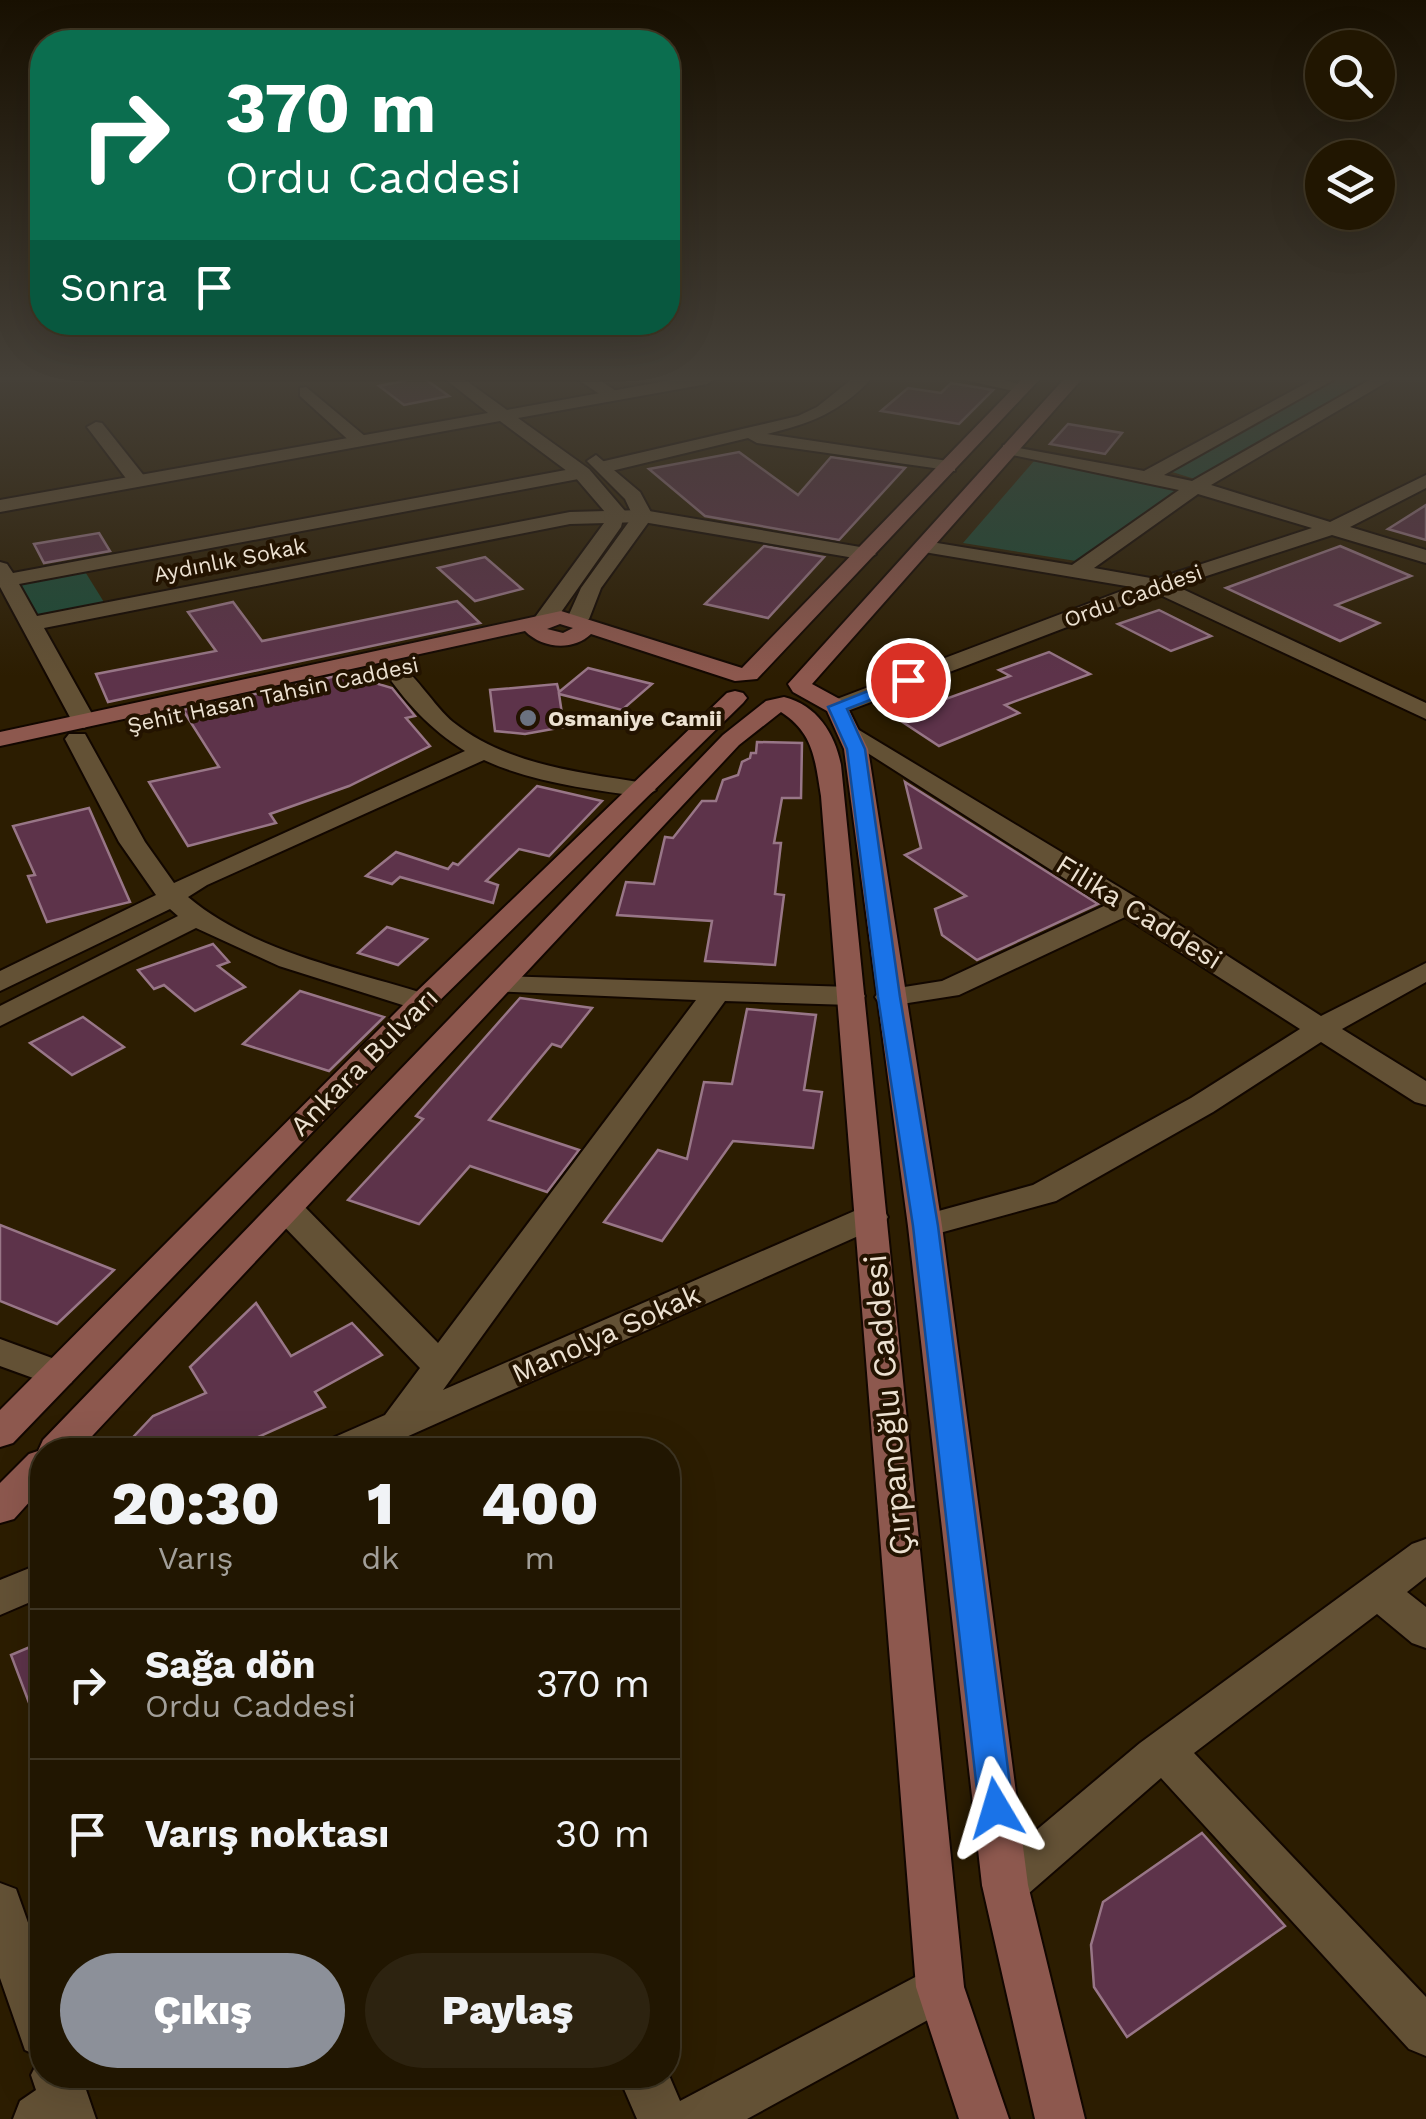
<!DOCTYPE html>
<html lang="tr">
<meta charset="utf-8">
<style>
body{margin:0;font-family:"Work Sans",sans-serif;background:#2d2310;color:#f1f3f6;height:100vh;display:flex;flex-direction:column;font-size:38px;white-space:nowrap}
*{box-sizing:border-box;margin:0}
p{font-size:32px;color:#a29f99}
.icon{flex:none;width:55px;height:55px;fill:none;stroke:currentColor;stroke-width:2;stroke-linecap:round;stroke-linejoin:round}
.map{position:relative;flex:1;overflow:hidden}
.drawer{position:absolute;left:30px;top:1438px;width:650px;height:650px;display:flex;flex-direction:column;background:#211601;border-radius:40px;box-shadow:0 10px 40px #0002,0 0 0 2px #3e3523}
.drawer>*{flex:none}
.guide{position:absolute;left:30px;top:30px;width:650px;height:305px;border-radius:40px;box-shadow:0 10px 40px #0002,0 0 0 2px #3e3523;background:#0b6e4f;color:#fff;overflow:hidden}
.controls{position:absolute;left:1305px;top:30px;display:grid;gap:20px}
.controls a{display:grid;place-items:center;width:90px;height:90px;border-radius:50%;background:#211601;box-shadow:0 10px 40px #0002,0 0 0 2px #3e3523;font-size:50px}
.pin{position:absolute;display:grid;place-items:center;width:85px;height:85px;color:#fff;margin:-42px;border:5px solid #fff;border-radius:50%;box-shadow:0 2px 10px #0007}
.me{position:absolute;width:110px;margin:-55px;rotate:353deg;stroke-linejoin:round;filter:drop-shadow(0 0 8px #0008)}
.turn{display:flex;align-items:center;gap:35px;height:210px;padding:0 30px;font-size:45px}
.turn .icon{width:130px;height:130px;stroke-width:2.5}
.turn b{display:block;font-size:70px;line-height:85px}
.then{display:flex;align-items:center;height:95px;padding:0 30px;background:#0003;gap:20px;font-size:38px}
.eta{display:flex;justify-content:space-evenly;align-items:center;height:170px;text-align:center}
.eta b{font-size:60px;font-weight:800;line-height:70px}
.cta{display:flex;gap:20px;margin-top:auto;padding:20px 30px}
.cta a{flex:1;height:115px;border-radius:60px;background:#8c9099;color:#fff;font-size:40px;font-weight:800;line-height:115px;text-align:center}
.cta a+a{background:#2d2310;color:#f1f3f6}
ul{padding:0;list-style:none}
li{display:flex;align-items:center;gap:30px;height:150px;padding:0 30px;border-top:2px solid #3e3523}
li div{flex:1}
li b{display:block;font-size:38px}
li em{font-style:normal}
.map>svg:first-child{display:block}
.green{fill:#1c4b37}
.building{fill:#5d334a;stroke:#987687;stroke-width:2.5}
.lines{fill:none;stroke-linecap:round;stroke-linejoin:round}
.minor-casing{stroke:#120700;stroke-width:4}
.tertiary-casing{stroke:#120700;stroke-width:4}
.secondary-casing{stroke:#120700;stroke-width:4}
.minor{fill:#635135;fill-rule:evenodd}
.tertiary{fill:#635135;fill-rule:evenodd}
.secondary{fill:#8d584e;fill-rule:evenodd}
.route{fill:#1a73e8;stroke:#114b97;stroke-width:2.5}
.worship-dot{fill:#6b7280;stroke:#231300;stroke-width:4}
.labels{text-anchor:middle;dominant-baseline:central;stroke-width:8;stroke-linejoin:round;paint-order:stroke}
.far-street-label{font-size:22px;fill:#ece1d1;stroke:#231300}
.far-poi-label{font-size:22px;font-weight:bold;fill:#ece1d1;stroke:#231300;text-anchor:start}
.street-label{font-size:28px;fill:#ece1d1;stroke:#231300}
.near-street-label{font-size:32px;fill:#ece1d1;stroke:#231300}
</style>
<div class="map">
<svg width="1426" height="2119" viewBox="0 0 1426 2119">
<rect width="100%" height="100%" fill="#2c1d01"/>
<g class="green">
<polygon points="1332,379 1379,379 1198,480 1169,471"/>
<polygon points="1034,461 1177,490 1076,561 963,543"/>
<polygon points="84,570 107,607 38,620 17,583"/>
</g>
<g class="building">
<polygon points="413,379 425,379 449,396 404,405 379,386"/>
<polygon points="951,383 993,390 959,424 881,411 908,388 941,393"/>
<polygon points="1068,424 1122,433 1105,454 1050,444"/>
<polygon points="739,452 798,495 831,457 905,468 839,540 705,516 649,469"/>
<polygon points="1426,505 1426,540 1388,529"/>
<polygon points="99,533 110,551 44,563 34,544"/>
<polygon points="764,546 824,557 768,618 705,604"/>
<polygon points="1340,546 1411,576 1336,605 1379,623 1340,641 1226,588"/>
<polygon points="485,557 522,589 475,601 438,568"/>
<polygon points="457,601 480,623 108,702 96,674 216,651 188,612 233,602 262,641"/>
<polygon points="1159,610 1211,636 1171,651 1118,624"/>
<polygon points="1049,652 1090,674 1005,705 1019,713 939,746 895,717 1010,676 999,670"/>
<polygon points="588,668 652,684 622,710 559,694 564,727 525,734 495,731 490,690 557,684 559,692"/>
<polygon points="345,674 392,688 415,716 406,718 430,746 349,786 270,814 276,823 188,846 149,782 219,767 183,710"/>
<polygon points="757,742 802,743 801,798 782,798 774,843 781,843 775,894 784,895 775,965 705,961 712,921 617,915 626,882 654,884 665,837 673,838 702,801 716,801 723,780 738,775 742,762 750,758 751,753 756,753"/>
<polygon points="905,782 1098,904 977,960 942,935 935,909 966,896 905,855 921,848"/>
<polygon points="537,786 602,801 549,856 519,849 486,881 498,885 493,903 400,877 392,884 366,876 396,852 448,869 453,863 458,865"/>
<polygon points="89,808 130,902 47,922 28,876 35,875 13,826"/>
<polygon points="387,927 427,939 398,965 358,953"/>
<polygon points="213,944 229,962 218,966 245,987 195,1011 164,985 154,989 138,970"/>
<polygon points="300,991 384,1017 329,1071 243,1044"/>
<polygon points="520,998 592,1008 561,1047 552,1044 489,1120 579,1150 547,1192 470,1166 419,1224 348,1200 423,1119 416,1116"/>
<polygon points="747,1009 816,1015 804,1090 822,1092 813,1148 733,1141 662,1241 604,1222 658,1150 687,1159 704,1082 732,1084"/>
<polygon points="83,1017 124,1047 72,1075 30,1043"/>
<polygon points="0,1225 114,1270 57,1324 0,1301"/>
<polygon points="256,1303 291,1356 352,1323 382,1355 315,1392 325,1407 229,1450 121,1450 153,1416 206,1393 190,1367"/>
<polygon points="42,1642 42,1732 40,1732 11,1655"/>
<polygon points="1202,1833 1285,1926 1127,2037 1094,1987 1091,1945 1103,1902"/>
</g>
<g class="lines">
<g class="minor-casing">
<g id="minor">
<polygon points="577,379 598,379 625,397 610,401"/>
<path d="M852,379H871C841,412 809,424 767,434L948,461L955,463V471L757,443L748,438L603,473L594,467L596,463L798,416L817,407Z"/>
<polygon points="960,379 1001,379 1032,388 1023,393"/>
<path d="M1314,379H1335L1164,475L1192,481L1371,379H1392L1211,485L1330,522L1426,475V488L1350,527L1426,550V563L1332,535L1176,586L1426,703V719L1156,593L845,712H829L825,707L829,702L1132,587L918,551L915,547L925,541L1072,565L1179,490L1003,453V445L1144,471ZM1198,494L1312,528L1156,579L1094,568Z"/>
<polygon points="306,387 366,437 366,445 354,445 300,396 300,388"/>
<polygon points="96,422 102,423 145,477 145,485 131,485 87,427"/>
<polygon points="582,467 591,473 589,477 19,584 37,616 570,512 643,510 866,548 876,554 866,560 643,522 570,524 44,628 96,721 84,728 72,721 0,587 0,562 7,564 13,573"/>
<path d="M394,662C410,666 436,709 453,722C507,765 578,772 644,783L656,790L644,797C591,789 534,783 484,760L207,885L188,897C255,953 351,970 432,996L436,1002L432,1008H412L279,966L196,928L0,1026V1006L178,916L170,909L0,991V971L156,895L119,842L65,739L69,734H85L145,842L174,883L465,751C430,729 406,703 383,669Z"/>
<polygon points="849,724 1139,899 1321,1016 1426,963 1426,982 1342,1029 1426,1081 1426,1105 1415,1102 1321,1042 1213,1112 1056,1201 925,1237 913,1234 908,1226 913,1218 1033,1185 1191,1098 1300,1029 1125,917 959,995 889,1006 879,1003 875,997 879,991 942,981 1106,905 841,736 837,731 841,726"/>
<polygon points="499,976 851,987 861,990 865,996 861,1002 851,1005 725,1001 443,1390 859,1209 871,1206 883,1209 888,1217 883,1225 377,1450 322,1450 328,1440 385,1415 420,1368 275,1217 271,1209 275,1201 287,1198 299,1201 438,1343 696,1000 489,991 485,985 489,979"/>
<polygon points="0,1339 71,1365 76,1374 71,1383 58,1387 0,1366"/>
<polygon points="1426,1539 1426,1577 1407,1592 1426,1607 1426,1648 1412,1643 1377,1614 1194,1753 1426,1997 1426,2056 1409,2049 1161,1778 1021,1900 1005,1907 989,1900 982,1885 989,1870 1140,1743 1412,1544"/>
<polygon points="42,1563 42,1597 0,1615 0,1580"/>
<polygon points="0,1883 16,1889 42,1962 42,2075 81,2075 96,2119 13,2119 20,2101 36,2090 31,2075 40,2057 25,2050 0,1978"/>
<polygon points="940,1964 957,1970 964,1987 957,2004 747,2119 637,2119 618,2075 668,2073 680,2101"/>
</g>
</g>
<g class="tertiary-casing">
<g id="tertiary">
<polygon points="445,379 464,379 507,410 677,379 715,379 707,384 518,418 589,469 625,511 621,527 552,625 544,626 533,620 604,523 605,512 575,477 500,421 0,512 0,500 488,413"/>
<polygon points="596,455 640,492 653,516 601,588 589,619 578,625 567,619 581,588 633,516 625,499 587,461"/>
</g>
</g>
<g class="secondary-casing">
<g id="secondary">
<path d="M1022,379H1040L757,679L735,681L591,634C573,651 543,649 525,631L0,746V732L561,611L742,668ZM560,624L573,628L563,633L547,629Z"/>
<polygon points="1064,379 1082,379 812,684 845,702 868,749 942,1226 1028,1885 1085,2119 1035,2119 982,1885 908,1226 844,749 827,711 793,692 788,684"/>
<polygon points="735,691 743,693 747,698 743,703 432,1008 13,1443 0,1447 0,1410 412,996 727,693"/>
<path d="M784,697C817,705 835,734 841,765L964,1987L1009,2119H959L916,1987L821,796C815,760 814,733 781,712L739,745L79,1450H42V1488L14,1519L0,1523V1483L29,1454L38,1451L43,1440L723,735L766,701Z"/>
</g>
</g>
<use href="#minor" class="minor"/>
<use href="#tertiary" class="tertiary"/>
<use href="#secondary" class="secondary"/>
</g>
<linearGradient id="sky" x2="0" y2="1"><stop stop-color="#181001"/><stop offset="0.56" stop-color="#454038"/><stop offset="1" stop-color="#454038" stop-opacity="0"/></linearGradient>
<rect width="1426" height="676" fill="url(#sky)"/>
<polygon class="route" points="908,675 914,676 914,683 847,709 865,749 900,997 938,1226 1013,1808 1008,1819 996,1823 984,1819 979,1808 913,1226 878,997 847,749 828,707"/>
<circle class="worship-dot" cx="528" cy="718" r="10"/>
<g class="labels">
<g class="far-street-label">
<text transform="translate(230 560) rotate(-11)">Aydınlık Sokak</text>
<text transform="translate(1133 596) rotate(-20)">Ordu Caddesi</text>
<text transform="translate(273 695) rotate(-12)">Şehit Hasan Tahsin Caddesi</text>
</g>
<g class="far-poi-label">
<text x="548" y="718">Osmaniye Camii</text>
</g>
<g class="street-label">
<text transform="translate(1139 912) rotate(32)">Filika Caddesi</text>
<text transform="translate(364 1062) rotate(-45)">Ankara Bulvarı</text>
<text transform="translate(606 1334) rotate(-24)">Manolya Sokak</text>
</g>
<g class="near-street-label">
<text transform="translate(888 1405) rotate(-95)">Çırpanoğlu Caddesi</text>
</g>
</g>
</svg>
<div class="controls">
<a><svg class="icon" aria-label="search" viewBox="0 0 24 24"><circle cx="10" cy="10" r="6"/><path d="M15 15l6 6"/></svg></a>
<a><svg class="icon" aria-label="layers" viewBox="0 0 24 24"><path d="M12 4l9 5-9 5-9-5zM3 14l9 5 9-5"/></svg></a>
</div>
<div class="pin" style="left:908px;top:680px;background:#d93025"><svg class="icon" aria-label="arrive" viewBox="0 0 24 24"><path d="M6 21V4h12l-3 4 3 4H6"/></svg></div>
<svg class="me" style="left:996px;top:1808px" viewBox="-20 -20 40 40"><path d="M0-17L14 15 0 8-14 15z" fill="#1a73e8" stroke="#fff" stroke-width="4"/></svg>
<div class="guide">
<div class="turn"><svg class="icon" aria-label="right" viewBox="0 0 24 24"><path d="M7 20v-9h11M14 6l5 5-5 5"/></svg><div><b>370 m</b>Ordu Caddesi</div></div>
<div class="then">Sonra<svg class="icon" aria-label="arrive" viewBox="0 0 24 24"><path d="M6 21V4h12l-3 4 3 4H6"/></svg></div>
</div>
<section class="drawer">
<div class="eta">
<div><b>20:30</b><p>Varış</p></div>
<div><b>1</b><p>dk</p></div>
<div><b>400</b><p>m</p></div>
</div>
<ul>
<li><svg class="icon" aria-label="right" viewBox="0 0 24 24"><path d="M7 20v-9h11M14 6l5 5-5 5"/></svg><div><b>Sağa dön</b><p>Ordu Caddesi</p></div><em>370 m</em></li>
<li><svg class="icon" aria-label="arrive" viewBox="0 0 24 24"><path d="M6 21V4h12l-3 4 3 4H6"/></svg><div><b>Varış noktası</b></div><em>30 m</em></li>
</ul>
<div class="cta"><a>Çıkış</a><a>Paylaş</a></div>
</section>
</div>
